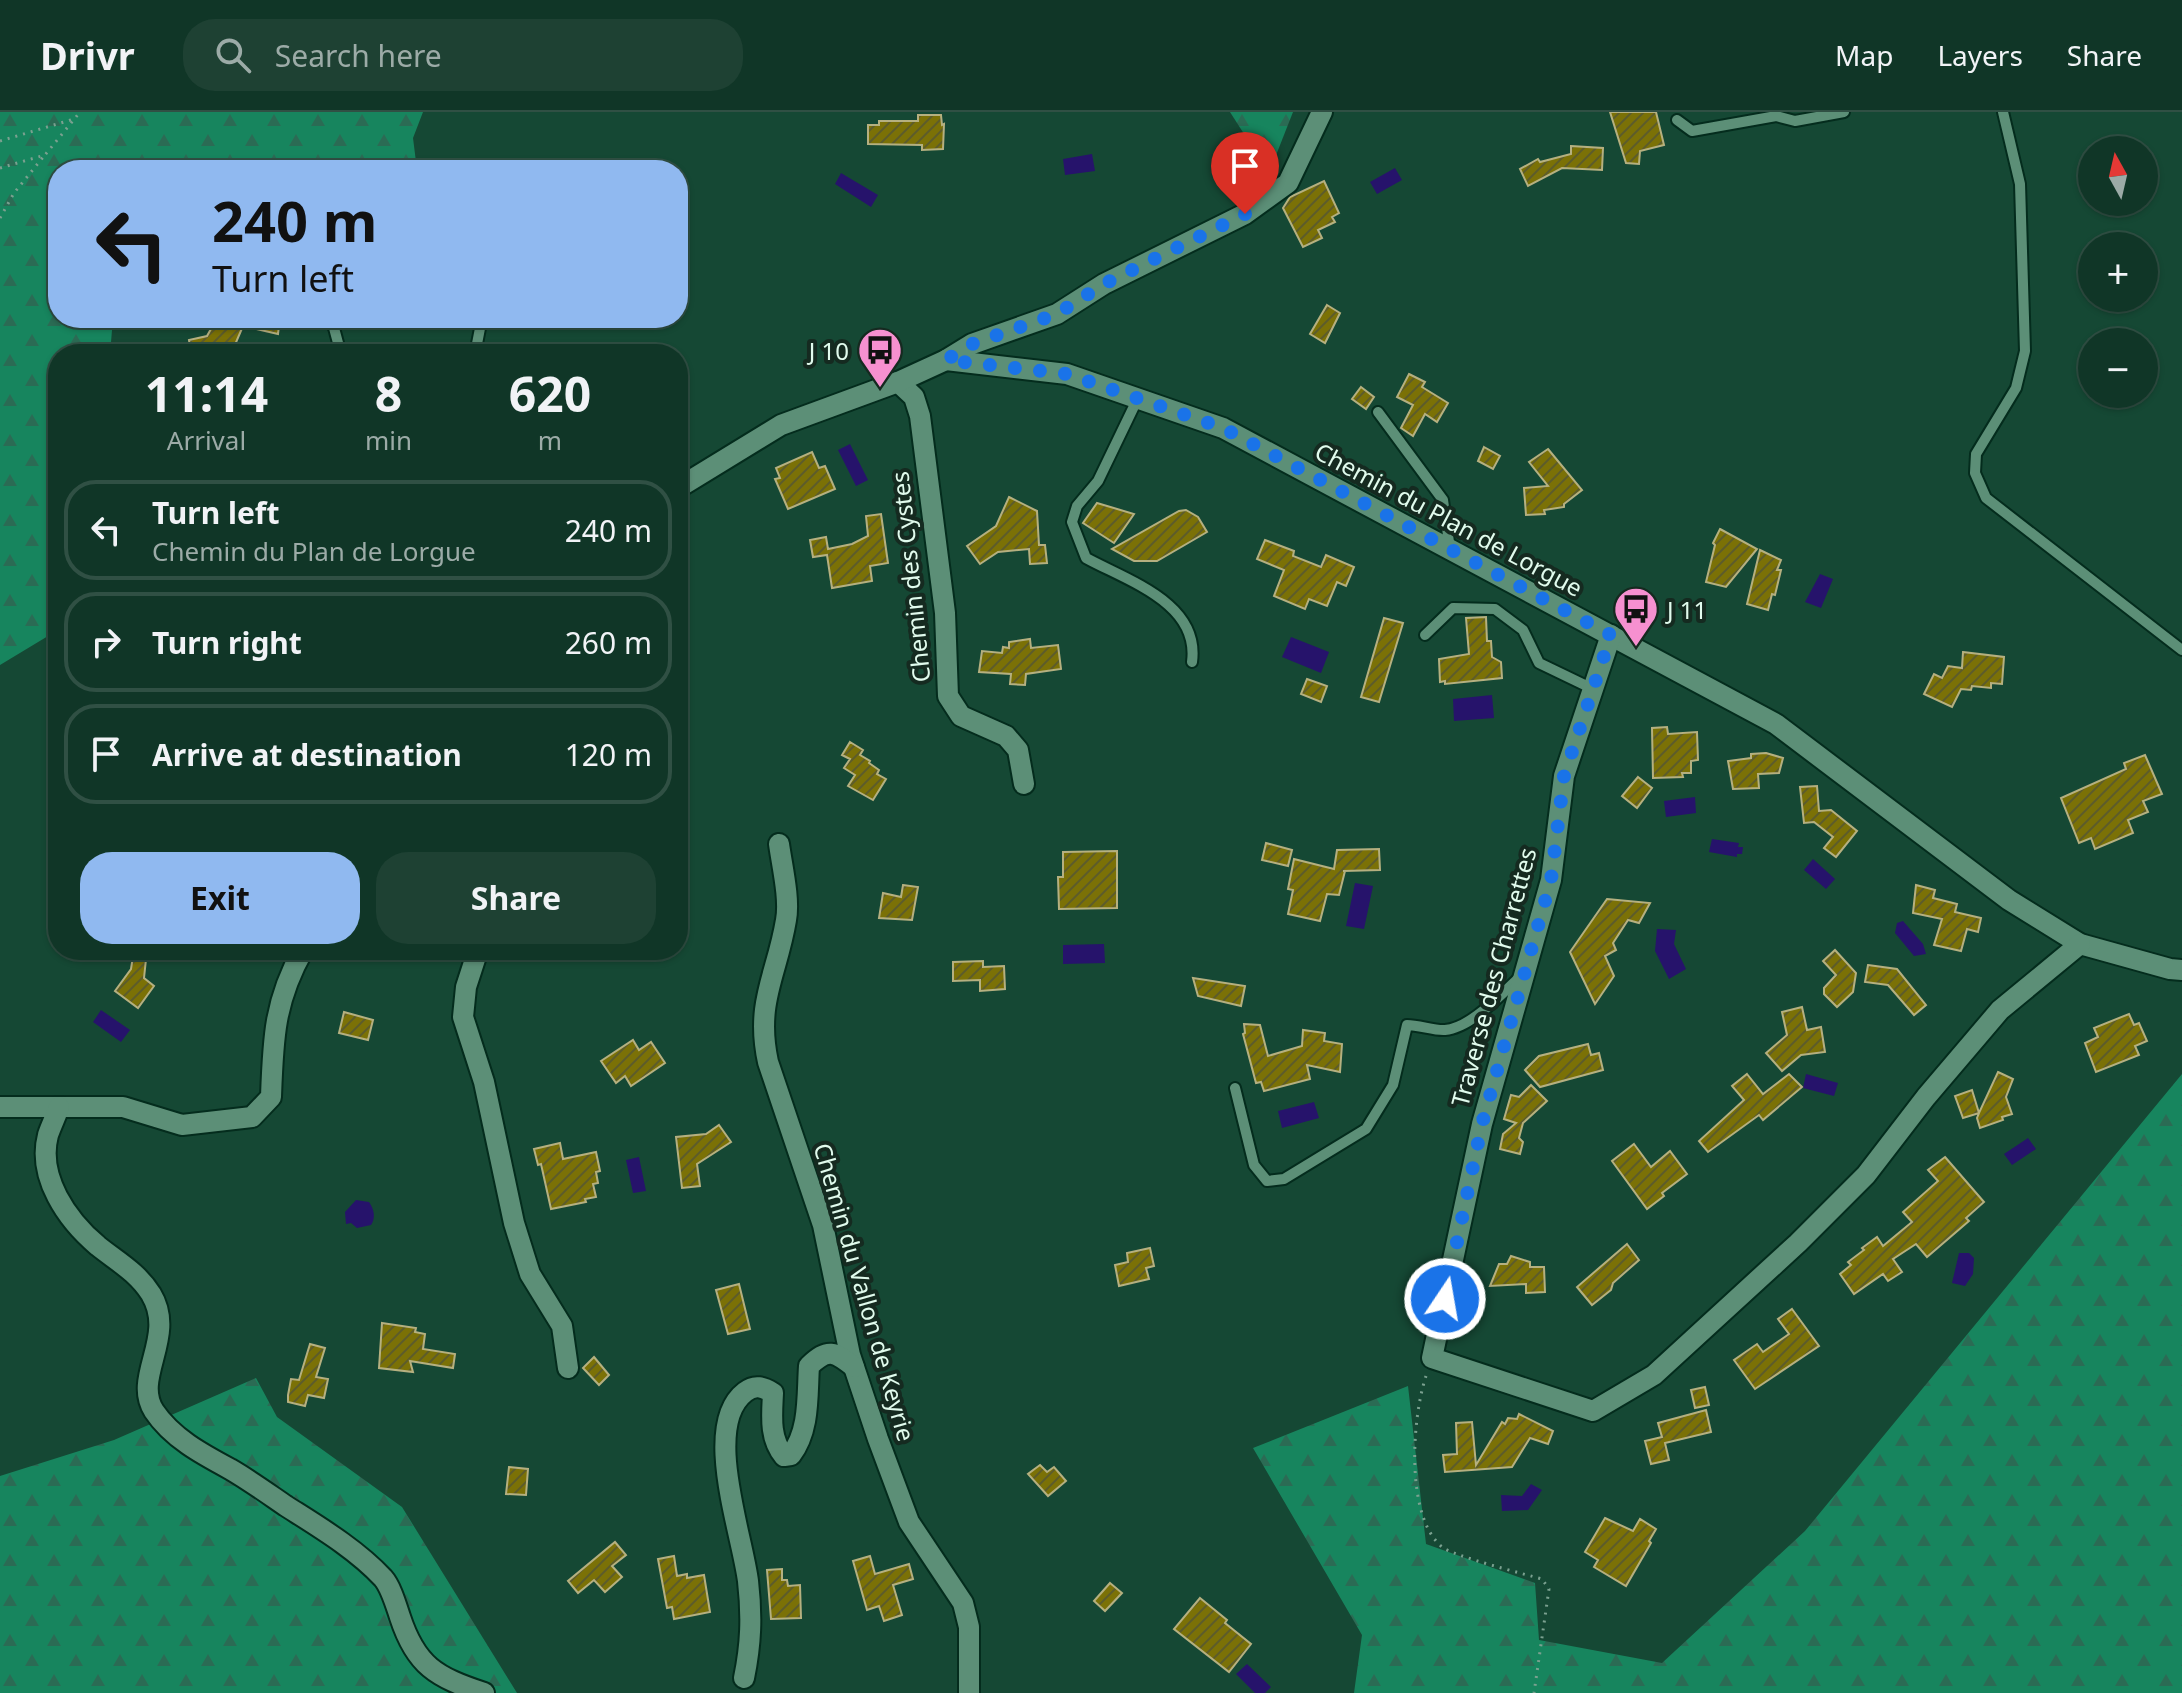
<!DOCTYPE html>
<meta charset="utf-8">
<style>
body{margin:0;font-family:"Noto Sans",sans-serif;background:#1e4133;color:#f1f3f6;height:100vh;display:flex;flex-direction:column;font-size:30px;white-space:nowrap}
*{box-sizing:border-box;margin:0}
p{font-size:26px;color:#9caba7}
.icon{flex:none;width:44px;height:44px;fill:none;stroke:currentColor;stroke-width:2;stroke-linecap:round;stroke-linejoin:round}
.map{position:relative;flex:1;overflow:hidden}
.sheet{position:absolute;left:48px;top:232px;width:640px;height:616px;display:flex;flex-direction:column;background:#103627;border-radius:32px;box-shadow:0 2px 6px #0004,0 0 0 2px #305044}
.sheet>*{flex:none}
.hud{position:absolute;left:48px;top:48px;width:640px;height:168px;border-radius:32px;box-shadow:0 2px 6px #0004,0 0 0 2px #305044;background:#90b9f0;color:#111;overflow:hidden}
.needle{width:52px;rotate:352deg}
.fabs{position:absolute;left:2078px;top:24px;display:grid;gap:16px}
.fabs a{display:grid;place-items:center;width:80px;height:80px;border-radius:50%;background:#103627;box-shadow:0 2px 6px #0004,0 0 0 2px #305044;font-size:40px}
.pin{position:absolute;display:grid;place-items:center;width:68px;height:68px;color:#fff;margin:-82px -34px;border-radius:50% 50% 50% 0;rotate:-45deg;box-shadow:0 0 8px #0007}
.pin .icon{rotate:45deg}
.me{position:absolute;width:88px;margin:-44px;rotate:12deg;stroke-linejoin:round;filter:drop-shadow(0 0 6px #0008)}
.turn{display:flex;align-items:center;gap:28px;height:168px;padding:0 32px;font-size:36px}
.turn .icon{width:104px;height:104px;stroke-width:2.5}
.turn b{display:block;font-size:56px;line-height:68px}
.eta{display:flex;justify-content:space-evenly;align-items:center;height:136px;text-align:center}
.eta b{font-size:48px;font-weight:700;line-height:56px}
.button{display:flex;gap:16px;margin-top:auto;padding:16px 32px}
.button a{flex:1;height:92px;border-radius:32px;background:#90b9f0;color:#111;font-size:32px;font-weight:700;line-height:92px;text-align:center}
.button a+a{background:#1e4133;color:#f1f3f6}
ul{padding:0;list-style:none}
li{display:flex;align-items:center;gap:24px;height:100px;margin:0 16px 12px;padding:0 16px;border:4px solid #305044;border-radius:32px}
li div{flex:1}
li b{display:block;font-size:30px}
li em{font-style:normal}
header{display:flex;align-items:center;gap:48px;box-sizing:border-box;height:112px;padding:0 40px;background:#103627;border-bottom:2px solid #305044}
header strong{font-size:38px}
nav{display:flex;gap:44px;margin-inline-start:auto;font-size:28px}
.search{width:560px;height:72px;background:#1e4133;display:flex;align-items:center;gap:20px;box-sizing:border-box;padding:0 28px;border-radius:32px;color:#9caba7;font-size:30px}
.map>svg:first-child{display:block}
.forest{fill:url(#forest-firs)}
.water{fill:#26136b}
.building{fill:url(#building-hatch);stroke:#b5b080;stroke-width:2}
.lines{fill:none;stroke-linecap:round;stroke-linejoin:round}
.service-casing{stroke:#042c1d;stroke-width:14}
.minor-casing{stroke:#042c1d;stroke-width:24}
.path{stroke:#7ba190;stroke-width:3;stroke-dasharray:2 6;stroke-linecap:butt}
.service{stroke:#5c8f77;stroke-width:10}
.minor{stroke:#5c8f77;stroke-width:20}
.route{stroke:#1a73e8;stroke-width:14;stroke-dasharray:0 25.2}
.labels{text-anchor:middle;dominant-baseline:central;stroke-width:8;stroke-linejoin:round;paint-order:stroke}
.poi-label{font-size:24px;fill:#e1fbed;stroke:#152a20;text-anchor:end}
.street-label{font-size:24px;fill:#e1fbed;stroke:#152a20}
</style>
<header>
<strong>Drivr</strong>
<div class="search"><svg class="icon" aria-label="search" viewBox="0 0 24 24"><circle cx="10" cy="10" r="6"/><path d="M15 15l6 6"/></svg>Search here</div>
<nav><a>Map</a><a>Layers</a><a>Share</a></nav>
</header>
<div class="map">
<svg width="2182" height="1581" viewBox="0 0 2182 1581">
<defs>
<pattern id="forest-firs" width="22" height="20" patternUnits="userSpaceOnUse" patternTransform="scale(2)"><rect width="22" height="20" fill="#17855e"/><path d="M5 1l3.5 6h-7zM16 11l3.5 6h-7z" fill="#2b6b54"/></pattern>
<pattern id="building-hatch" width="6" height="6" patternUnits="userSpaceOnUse" patternTransform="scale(2)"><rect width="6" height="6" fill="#7b7106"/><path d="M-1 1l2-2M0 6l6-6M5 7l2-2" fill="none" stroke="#5d5c2a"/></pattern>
</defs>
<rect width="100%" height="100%" fill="#154834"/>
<g class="forest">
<polygon points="0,0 423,0 413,26 417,58 58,58 58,206 113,206 110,242 58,242 58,518 0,553"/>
<polygon points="1230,0 1293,0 1269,61"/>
<polygon points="2182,962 2182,1581 1354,1581 1362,1523 1253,1336 1408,1274 1426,1432 1535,1471 1539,1528 1662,1551 1805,1419"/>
<polygon points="256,1266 277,1305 402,1395 517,1581 0,1581 0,1364 114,1328"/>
</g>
<g class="water">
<polygon points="1092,42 1095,59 1065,63 1063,47"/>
<polygon points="1395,56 1402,68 1377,82 1370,70"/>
<polygon points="841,61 878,83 871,95 835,72"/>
<polygon points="850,332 868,368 856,374 838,338"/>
<polygon points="1820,462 1833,467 1821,496 1805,490"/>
<polygon points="1291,525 1329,540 1321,561 1282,545"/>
<polygon points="1492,583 1494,606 1454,609 1453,587"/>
<polygon points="1695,685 1696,701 1666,705 1664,689"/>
<polygon points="1712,727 1739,731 1738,735 1743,735 1742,742 1737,742 1737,745 1709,740"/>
<polygon points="1813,747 1835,767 1826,777 1804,758"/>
<polygon points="1355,771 1373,774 1364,817 1346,814"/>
<polygon points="1903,809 1923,832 1926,842 1914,844 1895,821 1897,811"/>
<polygon points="1657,817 1676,818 1674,832 1686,857 1669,867 1655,839"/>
<polygon points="1104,832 1105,851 1063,852 1063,833"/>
<polygon points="101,898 130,918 121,930 93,910"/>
<polygon points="1806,962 1838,971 1834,984 1803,976"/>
<polygon points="1314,990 1319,1006 1282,1016 1278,999"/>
<polygon points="2028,1026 2036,1037 2012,1053 2004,1042"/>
<polygon points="639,1045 646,1079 633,1081 626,1048"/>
<path d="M356,1088L369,1090C374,1097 376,1106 371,1113L357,1116L351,1111L346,1112L345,1100Z"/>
<polygon points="1959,1141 1969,1141 1974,1146 1973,1162 1965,1174 1952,1171"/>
<polygon points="1531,1372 1542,1378 1528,1398 1502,1399 1501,1383 1522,1384"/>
<polygon points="1247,1552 1271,1575 1265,1581 1255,1581 1236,1562"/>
</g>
<g class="building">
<polygon points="1610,0 1656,0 1664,33 1640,39 1639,52 1626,51"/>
<polygon points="918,3 941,3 942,13 944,12 943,37 922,38 922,33 868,32 868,13 879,13 879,9 918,9"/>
<polygon points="1571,34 1603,36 1602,58 1562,56 1528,74 1520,57 1538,47 1540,50 1571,42"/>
<polygon points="1324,69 1339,101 1332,105 1335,110 1318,118 1322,126 1303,135 1283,96 1290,85"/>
<polygon points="1327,193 1340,201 1325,231 1310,222"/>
<polygon points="217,206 280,206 278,222 243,214 231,242 191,242 189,228 207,224"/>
<polygon points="1409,262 1425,270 1422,275 1448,291 1437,310 1425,302 1413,324 1401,316 1413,293 1397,285"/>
<polygon points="1361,275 1374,285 1366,297 1352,287"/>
<polygon points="1484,335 1500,344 1493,357 1478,349"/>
<polygon points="1548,337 1582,378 1564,392 1564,395 1544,398 1545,402 1526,403 1524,376 1548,374 1529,350"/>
<polygon points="812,340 819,356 825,354 835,377 788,397 775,367 780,366 776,356"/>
<polygon points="1009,385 1037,399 1039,433 1045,433 1047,451 1030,452 1029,437 998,440 980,452 967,434 996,414"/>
<polygon points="1097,391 1134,402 1114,431 1083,411"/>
<polygon points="1186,398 1198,405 1207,420 1157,449 1134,449 1112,437 1179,399"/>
<polygon points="881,402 888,451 870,454 872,469 832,476 827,443 813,445 810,428 826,425 828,437 852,432 868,424 866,404"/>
<polygon points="1720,417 1757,437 1726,475 1706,470 1715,433 1713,431"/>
<polygon points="1265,428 1294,439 1293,444 1321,455 1326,443 1354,455 1346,474 1337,470 1327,494 1309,487 1305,497 1274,484 1284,458 1257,447"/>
<polygon points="1760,438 1781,448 1777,458 1781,458 1775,483 1772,482 1768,498 1747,492"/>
<polygon points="1486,505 1487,529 1491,529 1492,545 1501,550 1502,566 1445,572 1445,569 1440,570 1439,547 1469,542 1466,506"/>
<polygon points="1384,506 1403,511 1379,590 1361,585"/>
<polygon points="1030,527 1031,536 1058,533 1061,557 1026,562 1025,573 1010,572 1011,562 979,560 982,539 1002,541 1003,535 1009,536 1009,530"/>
<polygon points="1963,540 2004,545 2002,572 1991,571 1991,576 1972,574 1971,578 1961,577 1952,595 1924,582 1934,562 1942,566 1948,554 1962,556"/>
<polygon points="1307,567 1327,574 1321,590 1301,582"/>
<polygon points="1667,615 1668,622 1697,620 1698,648 1691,649 1691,661 1682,661 1683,665 1653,666 1652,616"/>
<polygon points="850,630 863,638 860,643 870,649 869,651 879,658 877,662 886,667 873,688 848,674 855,663 844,656 850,647 842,643"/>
<polygon points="1766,641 1783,646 1779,661 1758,662 1759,676 1733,677 1728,649 1751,646 1751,642"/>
<polygon points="2145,643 2162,682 2143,689 2148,700 2128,708 2133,721 2095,737 2091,726 2079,731 2061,686 2126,657 2124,651"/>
<polygon points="1638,665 1652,676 1637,696 1622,684"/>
<polygon points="1817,674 1819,699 1831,698 1857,719 1836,745 1824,736 1833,725 1814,710 1804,711 1800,675"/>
<polygon points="1266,731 1292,738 1288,754 1262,748"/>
<polygon points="1379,737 1380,758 1343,759 1345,759 1339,783 1327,782 1320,809 1288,802 1293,778 1288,777 1294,747 1334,757 1337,738"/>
<polygon points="1117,739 1117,796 1059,797 1058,765 1063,765 1063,740"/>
<polygon points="903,773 918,775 912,808 879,806 883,781 901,785"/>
<polygon points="1916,773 1935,778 1933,786 1957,792 1955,800 1981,806 1978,820 1967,817 1961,839 1934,833 1942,807 1913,801"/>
<polygon points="1607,787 1650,791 1639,811 1628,808 1613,831 1616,838 1605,844 1614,864 1595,892 1570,840"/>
<polygon points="134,838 147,838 144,866 154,874 138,896 115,879 131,857"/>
<polygon points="1835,838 1856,861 1853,880 1837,895 1824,882 1824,876 1836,863 1823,849"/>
<polygon points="983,849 983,855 1004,854 1005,877 980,879 980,868 953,869 953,850"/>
<polygon points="1868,853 1897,857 1926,893 1914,903 1888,873 1865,870"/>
<polygon points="1193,866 1245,874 1241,894 1198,884"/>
<polygon points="1802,895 1807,918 1821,915 1825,940 1801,943 1782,959 1766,941 1787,923 1782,900"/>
<polygon points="344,900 373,908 368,928 339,921"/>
<polygon points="2129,902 2134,913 2139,911 2147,929 2135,934 2139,943 2096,960 2085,931 2098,925 2094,916"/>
<polygon points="1244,912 1260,913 1268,944 1302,934 1303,918 1325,921 1324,929 1342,932 1340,960 1307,953 1310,967 1264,979 1261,970 1256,971 1243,922 1245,921"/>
<polygon points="633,928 639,938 651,930 665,951 631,974 625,964 616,971 601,949"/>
<polygon points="1588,932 1591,943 1599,941 1603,958 1540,975 1525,958 1539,944"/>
<polygon points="1998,960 2013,967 2006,985 2012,1002 2002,1005 2003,1008 1980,1016 1977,1006 1979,1001 1963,1006 1955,984 1972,978 1979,1001"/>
<polygon points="1747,962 1763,982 1789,962 1802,975 1763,1008 1759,1003 1708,1040 1699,1029 1744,988 1732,974"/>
<polygon points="1531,973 1547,989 1523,1011 1519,1026 1523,1030 1520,1042 1500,1037 1503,1022 1516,1011 1504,1007 1511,983 1519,985"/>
<polygon points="719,1013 731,1030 697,1052 700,1074 682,1076 676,1025 706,1022"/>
<polygon points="560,1031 563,1047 596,1040 600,1059 596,1060 598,1071 593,1072 596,1085 585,1087 586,1090 551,1097 541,1052 538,1053 534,1037"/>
<polygon points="1634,1032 1651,1055 1670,1039 1687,1062 1662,1081 1664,1084 1647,1097 1612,1049"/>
<polygon points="1945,1045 1984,1090 1966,1106 1969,1109 1927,1145 1916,1132 1893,1147 1902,1160 1888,1169 1883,1162 1854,1182 1840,1162 1851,1153 1848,1150 1864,1138 1862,1136 1877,1125 1883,1134 1912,1110 1903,1100 1938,1069 1928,1058"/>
<polygon points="1627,1132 1639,1148 1613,1171 1611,1178 1592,1193 1577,1175"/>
<polygon points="1150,1136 1154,1154 1146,1156 1149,1167 1119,1174 1115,1153 1128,1150 1127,1141"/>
<polygon points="1511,1144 1530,1150 1530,1155 1544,1155 1545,1180 1526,1181 1526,1172 1490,1174 1499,1152 1507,1152"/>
<polygon points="739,1172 750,1217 728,1222 716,1178"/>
<polygon points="1792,1197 1819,1234 1755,1277 1734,1248 1757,1232 1763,1240 1789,1222 1778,1207"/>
<polygon points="382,1211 416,1216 415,1220 425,1222 423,1237 455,1242 453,1256 410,1249 413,1260 379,1256"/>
<polygon points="310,1232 325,1236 316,1265 328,1267 324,1286 308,1283 305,1294 288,1290 288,1283 291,1267 299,1268"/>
<polygon points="594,1245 609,1263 599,1273 583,1256"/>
<polygon points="1705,1275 1709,1293 1695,1296 1691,1278"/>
<polygon points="1706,1298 1711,1320 1665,1331 1669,1348 1651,1352 1645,1329 1662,1325 1658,1311"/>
<polygon points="1519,1302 1553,1319 1548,1332 1530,1326 1512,1355 1445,1360 1443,1343 1457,1342 1456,1311 1472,1310 1476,1353 1502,1310 1505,1312 1508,1306 1517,1307"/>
<polygon points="1040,1353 1047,1360 1054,1355 1066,1369 1048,1384 1028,1362"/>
<polygon points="509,1355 528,1357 526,1383 506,1382"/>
<polygon points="1605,1406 1633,1419 1640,1407 1656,1417 1649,1429 1651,1431 1626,1474 1594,1455 1598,1448 1585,1440"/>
<polygon points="615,1430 626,1443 612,1454 622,1465 605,1480 594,1468 578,1481 568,1469"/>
<polygon points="674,1444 677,1464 687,1462 687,1466 704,1463 710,1500 674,1507 672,1495 667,1496 658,1447"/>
<polygon points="870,1444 875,1462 909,1452 913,1467 893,1473 902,1503 884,1509 879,1494 867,1498 853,1449"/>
<polygon points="782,1457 782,1468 787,1468 788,1474 800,1473 801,1506 771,1507 767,1458"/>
<polygon points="1110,1471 1122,1481 1105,1499 1094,1489"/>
<polygon points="1200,1486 1227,1508 1225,1511 1251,1532 1229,1560 1174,1517"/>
</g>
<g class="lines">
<g class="service-casing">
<g id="service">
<polyline points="2003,0 2020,72 2025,239 2016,276 1976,342 1975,361 1986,386 2182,538"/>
<polyline points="1677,8 1692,19 1776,4 1795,9 1844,0"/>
<polyline points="327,206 334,216 341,242"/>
<polyline points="475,242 482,206"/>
<path d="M1138,286L1098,369L1077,394L1072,410L1086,446C1128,469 1200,491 1192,550"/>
<polyline points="1378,300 1443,388 1450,437"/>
<polyline points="1425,523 1453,496 1495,497 1523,518 1539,551 1593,577"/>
<path d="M1235,976L1254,1053L1267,1069L1284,1067L1366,1017L1393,973L1407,913C1419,913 1435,919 1445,918C1471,916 1501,882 1519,866"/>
</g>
</g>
<g class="minor-casing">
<g id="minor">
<polyline points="946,248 1067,262 1223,316 1776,612 2009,788 2080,832 2170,857 2182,858"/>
<polyline points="898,270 914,285 920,304 945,501 948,584 961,604 1006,624 1018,638 1024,672"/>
<polyline points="678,376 781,313 898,270 946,248 972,232 1057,202 1104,172 1245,102 1288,71 1322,0"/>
<polyline points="1611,523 1564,664 1551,768 1482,1012 1432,1246 1593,1299 1654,1263 1798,1131 1866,1063 1926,985 2000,898 2080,832"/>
<path d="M779,732C782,754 790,787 786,808C777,863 755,890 768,950L823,1113L850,1243L878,1327L909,1410L963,1491L969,1515V1581"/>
<polyline points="478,838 466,875 463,905 484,970 514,1111 530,1162 562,1214 568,1256"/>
<path d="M0,995H123L182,1013L252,1005L271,985C273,928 274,889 303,838"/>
<path d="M59,995C56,1004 51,1014 48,1023C37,1065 67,1108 98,1134C118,1150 137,1160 151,1182C177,1225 132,1265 154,1299C172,1326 202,1342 230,1357C249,1368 267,1381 286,1394C319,1415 356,1437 383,1466C391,1475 396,1493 400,1505C416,1554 436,1565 484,1581"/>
<path d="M744,1566C751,1532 752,1504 748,1469C742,1421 702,1313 745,1280C755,1272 763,1275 773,1281C772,1303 769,1326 784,1344L791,1343C810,1318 807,1284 809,1254C828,1236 834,1239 854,1255"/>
</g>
</g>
<g class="path">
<polyline points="0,29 74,7"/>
<polyline points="0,56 45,43 80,0"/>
<polyline points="0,106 14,81 44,44"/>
<path d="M1426,1264C1412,1306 1405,1404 1442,1435C1453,1444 1524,1462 1542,1467L1549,1477L1534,1581"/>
</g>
<use href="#service" class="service"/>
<use href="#minor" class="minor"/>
</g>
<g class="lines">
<polyline class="route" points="1245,102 1104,172 1057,202 972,232 946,248 1067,262 1223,316 1611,523 1564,664 1551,768 1482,1012 1445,1187"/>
</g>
<defs>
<g id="bus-pin" transform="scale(2.3)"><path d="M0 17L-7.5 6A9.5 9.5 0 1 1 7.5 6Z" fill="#f690d0" stroke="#152a20"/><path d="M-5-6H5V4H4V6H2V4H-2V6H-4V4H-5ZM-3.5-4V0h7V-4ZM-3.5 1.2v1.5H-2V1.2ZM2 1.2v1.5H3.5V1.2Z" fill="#111"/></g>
</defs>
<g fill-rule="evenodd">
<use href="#bus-pin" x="880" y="238"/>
<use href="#bus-pin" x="1636" y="497"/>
</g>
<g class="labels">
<g class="poi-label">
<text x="849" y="238">J 10</text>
<text x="1667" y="497" text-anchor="start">J 11</text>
</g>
<g class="street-label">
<text transform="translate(1449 407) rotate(28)">Chemin du Plan de Lorgue</text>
<text transform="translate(910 465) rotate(-96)">Chemin des Cystes</text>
<text transform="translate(1493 865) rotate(-75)">Traverse des Charrettes</text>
<text transform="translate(865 1180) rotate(74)">Chemin du Vallon de Keyrie</text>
</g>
</g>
</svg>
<div class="fabs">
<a><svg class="needle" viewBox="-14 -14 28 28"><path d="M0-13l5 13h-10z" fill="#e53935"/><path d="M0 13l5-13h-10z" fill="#9caba7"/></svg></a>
<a>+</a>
<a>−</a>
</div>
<div class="pin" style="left:1245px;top:102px;background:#d93025"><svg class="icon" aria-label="arrive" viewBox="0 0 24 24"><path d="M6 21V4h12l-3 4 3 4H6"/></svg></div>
<svg class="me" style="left:1445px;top:1187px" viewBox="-20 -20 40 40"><circle r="17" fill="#1a73e8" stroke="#fff" stroke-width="3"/><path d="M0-11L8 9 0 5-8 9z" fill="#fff"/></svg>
<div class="hud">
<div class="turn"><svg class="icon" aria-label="left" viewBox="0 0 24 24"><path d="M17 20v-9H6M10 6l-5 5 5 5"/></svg><div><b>240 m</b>Turn left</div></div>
</div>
<section class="sheet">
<div class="eta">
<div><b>11:14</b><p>Arrival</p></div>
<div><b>8</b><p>min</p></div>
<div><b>620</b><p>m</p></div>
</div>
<ul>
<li><svg class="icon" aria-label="left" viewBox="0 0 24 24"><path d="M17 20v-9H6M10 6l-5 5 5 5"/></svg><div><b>Turn left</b><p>Chemin du Plan de Lorgue</p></div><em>240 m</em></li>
<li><svg class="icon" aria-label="right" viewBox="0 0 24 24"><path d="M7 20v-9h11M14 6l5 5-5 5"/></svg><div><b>Turn right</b></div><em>260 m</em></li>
<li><svg class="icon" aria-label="arrive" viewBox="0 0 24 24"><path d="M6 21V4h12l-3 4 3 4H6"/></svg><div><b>Arrive at destination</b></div><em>120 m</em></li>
</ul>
<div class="button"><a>Exit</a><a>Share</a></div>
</section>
</div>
